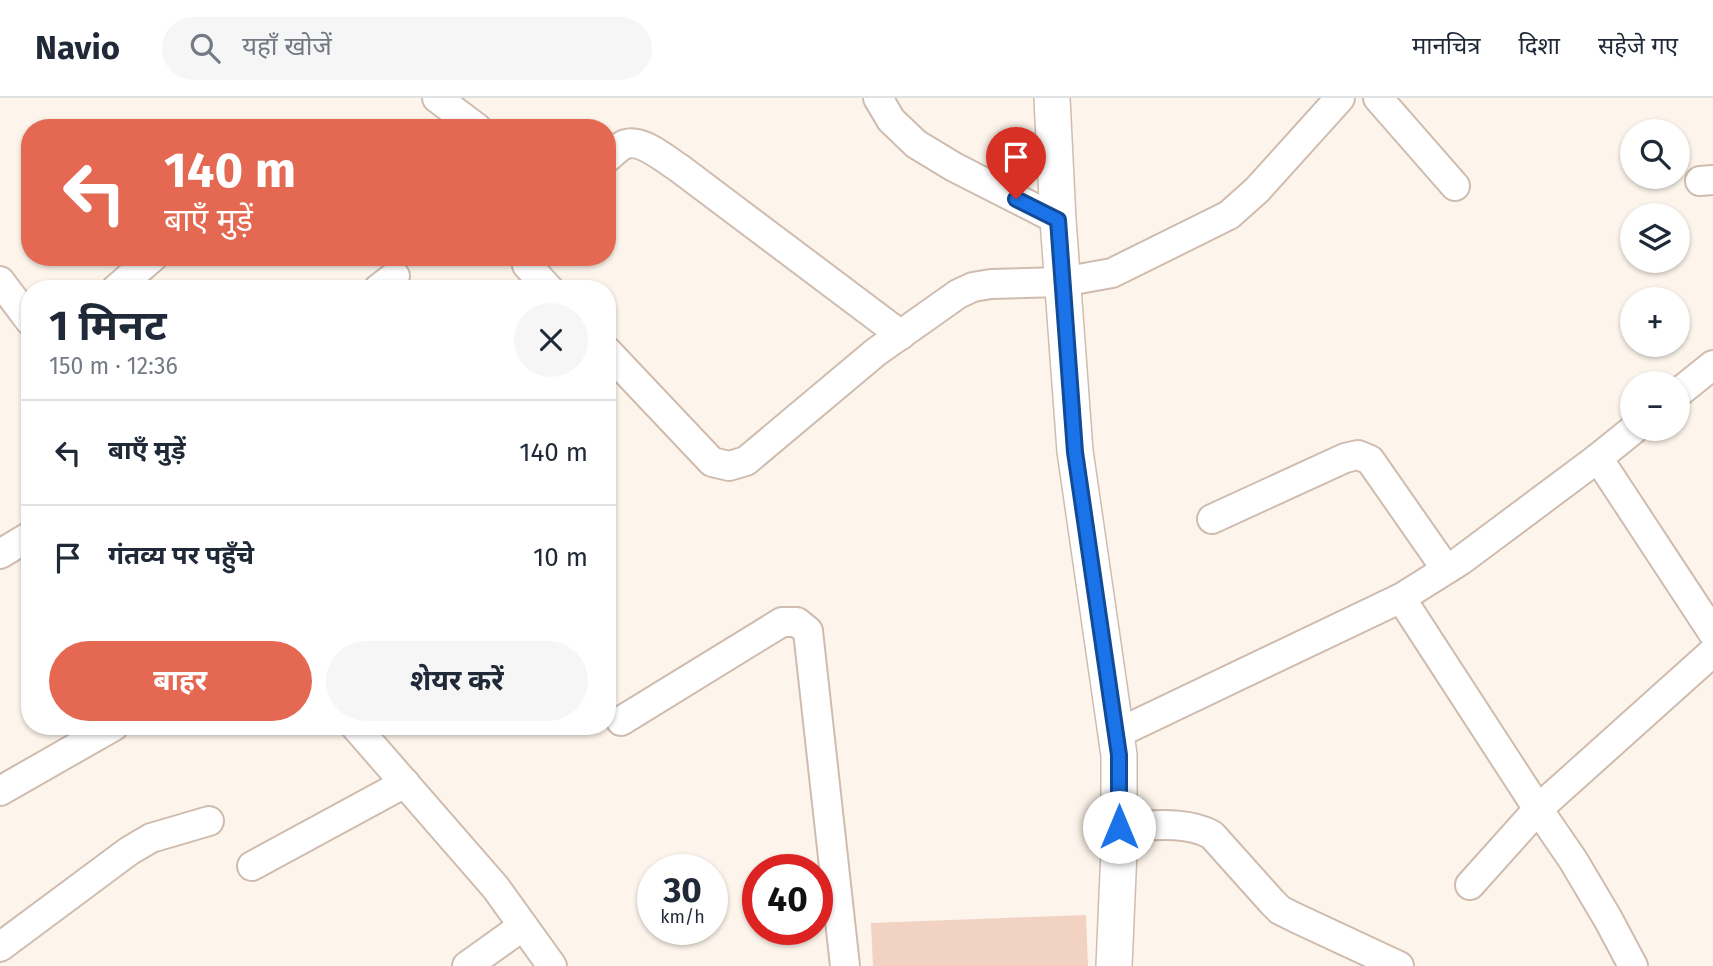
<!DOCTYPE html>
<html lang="hi">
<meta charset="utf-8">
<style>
body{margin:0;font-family:"Fira Sans","Noto Sans Devanagari",sans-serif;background:#f6f6f7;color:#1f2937;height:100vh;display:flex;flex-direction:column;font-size:26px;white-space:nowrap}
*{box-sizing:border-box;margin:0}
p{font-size:23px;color:#747a83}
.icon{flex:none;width:38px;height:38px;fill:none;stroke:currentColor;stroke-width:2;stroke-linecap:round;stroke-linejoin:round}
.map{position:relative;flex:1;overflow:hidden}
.drawer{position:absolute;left:21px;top:182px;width:595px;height:455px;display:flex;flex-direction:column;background:#fff;border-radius:28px;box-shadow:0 2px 5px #0004}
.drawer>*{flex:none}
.banner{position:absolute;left:21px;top:21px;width:595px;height:147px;border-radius:28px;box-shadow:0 2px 5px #0004;background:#e56952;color:#fff;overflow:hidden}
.controls{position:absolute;left:1620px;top:21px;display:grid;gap:14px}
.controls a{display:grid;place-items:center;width:70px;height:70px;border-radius:50%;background:#fff;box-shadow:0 2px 5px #0004;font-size:35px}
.speed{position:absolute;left:637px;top:756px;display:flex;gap:14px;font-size:35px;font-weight:700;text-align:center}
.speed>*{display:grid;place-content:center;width:91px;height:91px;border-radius:50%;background:#fff;box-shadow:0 2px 5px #0004;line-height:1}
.speed small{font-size:18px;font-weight:400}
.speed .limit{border:10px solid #d22;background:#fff;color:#111}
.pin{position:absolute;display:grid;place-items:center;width:60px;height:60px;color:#fff;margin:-72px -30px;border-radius:50% 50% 50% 0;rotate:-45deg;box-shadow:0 0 7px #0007}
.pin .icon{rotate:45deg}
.me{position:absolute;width:77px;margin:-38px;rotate:0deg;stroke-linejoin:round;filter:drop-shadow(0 0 5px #0008)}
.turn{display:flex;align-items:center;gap:24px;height:147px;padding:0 28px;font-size:32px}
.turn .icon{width:91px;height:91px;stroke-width:2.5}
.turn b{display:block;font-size:49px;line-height:60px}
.round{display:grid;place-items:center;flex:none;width:74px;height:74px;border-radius:37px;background:#f6f6f7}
.head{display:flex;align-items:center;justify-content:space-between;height:119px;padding:0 28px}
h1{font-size:42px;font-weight:700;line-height:52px}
.action{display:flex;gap:14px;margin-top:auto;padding:14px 28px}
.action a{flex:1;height:80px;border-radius:42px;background:#e56952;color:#fff;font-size:28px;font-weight:700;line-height:80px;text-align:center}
.action a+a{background:#f6f6f7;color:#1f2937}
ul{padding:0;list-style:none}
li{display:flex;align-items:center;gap:21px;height:105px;padding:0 28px;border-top:2px solid #e0e1e3}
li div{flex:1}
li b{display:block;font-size:26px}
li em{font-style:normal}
header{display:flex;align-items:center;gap:42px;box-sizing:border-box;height:98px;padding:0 35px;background:#fff;border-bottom:2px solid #e0e1e3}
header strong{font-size:33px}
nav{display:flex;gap:38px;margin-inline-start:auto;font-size:24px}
.search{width:490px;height:63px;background:#f6f6f7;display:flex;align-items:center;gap:18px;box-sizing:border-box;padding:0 24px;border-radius:38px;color:#747a83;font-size:26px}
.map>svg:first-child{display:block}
.building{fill:#f2d2c3}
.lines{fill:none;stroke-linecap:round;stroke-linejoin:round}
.minor-casing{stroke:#d0bcaf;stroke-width:32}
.tertiary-casing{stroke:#d0bcaf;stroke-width:38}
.minor{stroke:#fff;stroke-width:28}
.tertiary{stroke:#fff;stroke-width:35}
.route-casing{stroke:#114b97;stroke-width:18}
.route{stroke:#1a73e8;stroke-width:12}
</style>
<header>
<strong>Navio</strong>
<div class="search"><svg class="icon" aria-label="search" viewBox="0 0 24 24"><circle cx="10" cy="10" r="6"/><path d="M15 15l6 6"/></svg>यहाँ खोजें</div>
<nav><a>मानचित्र</a><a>दिशा</a><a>सहेजे गए</a></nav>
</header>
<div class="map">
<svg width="1713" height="868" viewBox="0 0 1713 868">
<rect width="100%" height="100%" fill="#fdf5eb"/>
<polygon class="building" points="1086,817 1088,868 873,868 871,825"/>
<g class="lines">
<g class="minor-casing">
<g id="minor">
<polyline points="437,0 477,30"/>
<polyline points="878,0 891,22 916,46 954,69 1058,122"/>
<polyline points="1378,0 1455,88"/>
<path d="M607,60C613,55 619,48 626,46C642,41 665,61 679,70L901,237"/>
<polyline points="1700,83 1713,82"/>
<polyline points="525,159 527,167 549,191"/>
<polyline points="0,183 30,223"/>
<polyline points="116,191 153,159"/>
<polyline points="378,191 395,178"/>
<polyline points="607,253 712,364 729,368 746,363 876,254 958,196 973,189 991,186 1062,184 1112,175 1229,117 1257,92 1340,0"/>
<polyline points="1678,295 1713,267"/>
<polyline points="1598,360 1713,535"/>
<polyline points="1212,421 1345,360 1358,357 1370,362 1446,471"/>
<polyline points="0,456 30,438"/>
<polyline points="1401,500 1538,711 1573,762 1608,821 1633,868"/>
<polyline points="621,623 782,524 797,524 808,533 845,868"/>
<polyline points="355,628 496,790 552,868"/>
<polyline points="1116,636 1401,500 1460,463 1598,360 1634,331"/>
<polyline points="0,693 114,628"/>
<path d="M1119,729C1148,728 1186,722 1212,737L1272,804L1280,812L1296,820L1399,868"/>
<polyline points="252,768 405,685"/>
<polyline points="1470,787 1538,711 1713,554"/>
<polyline points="0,849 129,753 151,740 209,723"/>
<polyline points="467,868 523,828"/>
</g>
</g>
<g class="tertiary-casing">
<polyline id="tertiary" points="1052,0 1058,122 1075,353 1119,657 1119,752 1114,868"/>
</g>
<use href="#minor" class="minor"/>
<use href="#tertiary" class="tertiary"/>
</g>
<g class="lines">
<g class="route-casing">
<polyline id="route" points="1016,101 1058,122 1075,354 1119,657 1119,729"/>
</g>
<use href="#route" class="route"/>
</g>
</svg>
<div class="controls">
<a><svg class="icon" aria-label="search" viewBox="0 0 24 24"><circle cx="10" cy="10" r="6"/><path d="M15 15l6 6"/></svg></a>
<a><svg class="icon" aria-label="layers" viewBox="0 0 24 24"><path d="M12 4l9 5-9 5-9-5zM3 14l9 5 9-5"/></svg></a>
<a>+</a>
<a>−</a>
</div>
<div class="speed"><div>30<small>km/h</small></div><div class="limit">40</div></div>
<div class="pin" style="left:1016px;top:101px;background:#d93025"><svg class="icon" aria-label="arrive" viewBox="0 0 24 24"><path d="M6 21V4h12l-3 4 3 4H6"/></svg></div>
<svg class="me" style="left:1119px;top:729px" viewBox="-20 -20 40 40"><circle r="19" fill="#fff"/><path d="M0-13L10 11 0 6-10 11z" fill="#1a73e8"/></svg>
<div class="banner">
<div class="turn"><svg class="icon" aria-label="left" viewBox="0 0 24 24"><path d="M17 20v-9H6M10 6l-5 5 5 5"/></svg><div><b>140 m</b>बाएँ मुड़ें</div></div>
</div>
<section class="drawer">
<div class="head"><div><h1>1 मिनट</h1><p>150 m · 12:36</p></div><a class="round"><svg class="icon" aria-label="close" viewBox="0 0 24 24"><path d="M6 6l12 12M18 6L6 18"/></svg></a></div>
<ul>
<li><svg class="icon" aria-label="left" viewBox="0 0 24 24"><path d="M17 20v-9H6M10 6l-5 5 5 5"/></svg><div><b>बाएँ मुड़ें</b></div><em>140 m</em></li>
<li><svg class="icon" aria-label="arrive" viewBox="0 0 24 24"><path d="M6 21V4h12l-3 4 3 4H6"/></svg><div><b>गंतव्य पर पहुँचे</b></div><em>10 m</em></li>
</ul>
<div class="action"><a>बाहर</a><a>शेयर करें</a></div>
</section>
</div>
